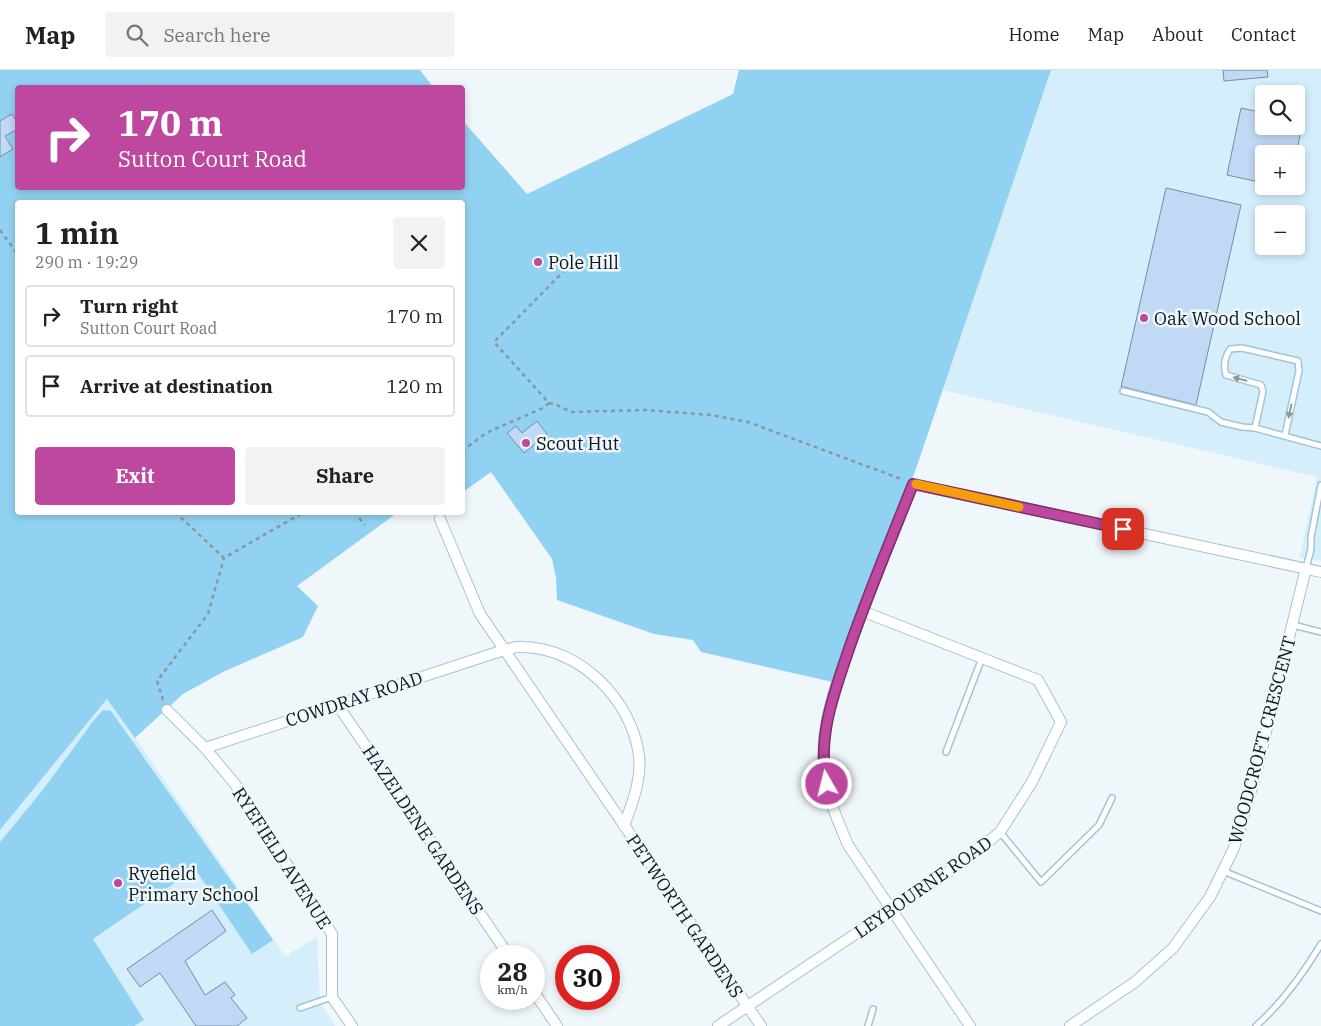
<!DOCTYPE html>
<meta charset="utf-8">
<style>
body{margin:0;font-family:"IBM Plex Serif",serif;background:#f2f2f2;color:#222;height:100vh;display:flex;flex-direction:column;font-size:19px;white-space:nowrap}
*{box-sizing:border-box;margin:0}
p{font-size:16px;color:#767676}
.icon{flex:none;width:28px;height:28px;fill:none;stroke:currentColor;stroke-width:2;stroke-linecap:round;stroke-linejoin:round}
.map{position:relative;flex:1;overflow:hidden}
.sheet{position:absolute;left:15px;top:130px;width:450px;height:315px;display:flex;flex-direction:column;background:#fff;border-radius:5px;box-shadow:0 2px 8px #0003}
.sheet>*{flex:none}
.guide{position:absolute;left:15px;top:15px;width:450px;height:105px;border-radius:5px;box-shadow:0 2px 8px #0003;background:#be489f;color:#fff;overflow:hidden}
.controls{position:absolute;left:1255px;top:15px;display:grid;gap:10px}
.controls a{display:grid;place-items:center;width:50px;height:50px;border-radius:5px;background:#fff;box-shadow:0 2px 8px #0003;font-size:25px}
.speed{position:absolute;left:480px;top:875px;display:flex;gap:10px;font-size:25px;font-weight:700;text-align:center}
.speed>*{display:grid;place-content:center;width:65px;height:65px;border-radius:50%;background:#fff;box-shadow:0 2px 8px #0003;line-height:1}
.speed small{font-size:12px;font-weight:400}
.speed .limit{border:8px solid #d22;background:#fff;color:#111}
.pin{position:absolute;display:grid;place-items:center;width:42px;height:42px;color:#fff;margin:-21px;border-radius:10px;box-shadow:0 2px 8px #0006}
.me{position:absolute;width:55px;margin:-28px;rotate:352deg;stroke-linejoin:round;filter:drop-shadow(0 0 4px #0008)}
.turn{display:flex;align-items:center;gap:18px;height:105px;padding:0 20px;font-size:22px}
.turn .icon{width:65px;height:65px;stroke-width:2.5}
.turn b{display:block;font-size:35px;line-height:42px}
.round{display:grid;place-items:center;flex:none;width:52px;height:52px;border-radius:5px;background:#f2f2f2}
.headline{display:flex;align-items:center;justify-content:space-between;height:85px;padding:0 20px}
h1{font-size:30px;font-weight:700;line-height:38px}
.cta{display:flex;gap:10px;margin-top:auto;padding:10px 20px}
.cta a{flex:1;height:58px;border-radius:5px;background:#be489f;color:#fff;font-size:20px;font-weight:700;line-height:58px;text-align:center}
.cta a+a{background:#f2f2f2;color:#222}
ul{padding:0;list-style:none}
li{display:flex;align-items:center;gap:15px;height:62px;margin:0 10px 8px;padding:0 10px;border:2px solid #e0e0e0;border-radius:5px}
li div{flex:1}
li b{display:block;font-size:19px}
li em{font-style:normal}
header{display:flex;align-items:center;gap:30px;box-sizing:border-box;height:70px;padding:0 25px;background:#fff;border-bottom:1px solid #e0e0e0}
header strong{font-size:24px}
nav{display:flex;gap:28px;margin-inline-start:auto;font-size:18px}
.search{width:350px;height:45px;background:#f2f2f2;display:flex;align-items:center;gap:12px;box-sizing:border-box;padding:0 18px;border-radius:5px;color:#767676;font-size:19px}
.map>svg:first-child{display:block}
.built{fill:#d4eefc;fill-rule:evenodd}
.green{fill:#91d2f2}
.building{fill:#c0d9f4;stroke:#768ca4}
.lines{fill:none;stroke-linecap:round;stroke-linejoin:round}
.lane-casing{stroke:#a1c4d6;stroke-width:8}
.street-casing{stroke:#a1c4d6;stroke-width:12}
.path{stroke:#8c969b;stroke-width:2.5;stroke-dasharray:4 4;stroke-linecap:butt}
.lane{stroke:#fff;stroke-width:5}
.street{stroke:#fff;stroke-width:10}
.oneway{fill:#92989a}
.route-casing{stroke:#7c2f67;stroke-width:12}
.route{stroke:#be489f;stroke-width:9}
.slow{stroke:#f59e0b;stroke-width:9}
.poi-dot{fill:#be489f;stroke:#f0f7fb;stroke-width:2}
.labels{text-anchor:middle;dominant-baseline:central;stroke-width:5;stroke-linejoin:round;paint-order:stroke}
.poi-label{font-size:18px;fill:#0c191f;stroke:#f0f7fb;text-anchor:start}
.street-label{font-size:18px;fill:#0c191f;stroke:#f0f7fb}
</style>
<header>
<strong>Map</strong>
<div class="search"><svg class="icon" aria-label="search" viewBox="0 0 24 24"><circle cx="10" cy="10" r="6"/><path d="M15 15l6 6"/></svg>Search here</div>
<nav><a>Home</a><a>Map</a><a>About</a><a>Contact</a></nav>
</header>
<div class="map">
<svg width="1321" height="956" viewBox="0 0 1321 956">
<rect width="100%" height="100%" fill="#f0f7fb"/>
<g class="built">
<path d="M1051,0H1321V491L1300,487L1317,407L943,320ZM1264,24H1296V56H1264ZM1264,84H1296V116H1264ZM1264,144H1296V176H1264Z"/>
<polygon points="108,628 285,886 317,867 320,932 335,956 0,956 0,760"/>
</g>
<g class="green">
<polygon points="0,0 420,0 433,17 18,18 18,118 462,118 463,51 527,124 733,24 739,0 1051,0 918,393 837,613 701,582 693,570 654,564 557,530 556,507 552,489 491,402 463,422 462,132 18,132 18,442 397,443 297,516 318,536 303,567 223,602 183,624 135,668 107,629 0,760"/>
<polygon points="103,640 111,641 273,870 252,884 195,799 93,869 144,950 134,956 0,956 0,772 42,721 94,650"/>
</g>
<g class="building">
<polygon points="1223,0 1267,0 1268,7 1224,11"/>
<polygon points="1241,38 1264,43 1264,56 1302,56 1296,84 1264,84 1264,113 1227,105"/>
<polygon points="12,44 18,54 18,59 5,66 13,79 0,87 0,51"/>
<polygon points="1166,118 1241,135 1196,335 1124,317 1121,317"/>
<polygon points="537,351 547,364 524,383 507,363 516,356 522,363"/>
<polygon points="212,840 226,861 185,891 205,925 225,912 235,925 231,928 247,948 237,956 196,956 160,903 140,917 127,899"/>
</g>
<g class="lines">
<g class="lane-casing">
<g id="lane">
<polyline points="1123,321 1208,342 1221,352 1242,357 1255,358 1321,376"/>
<path d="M1255,358L1263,321L1261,315L1226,305C1223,296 1225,287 1230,279L1242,278L1298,291L1299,301L1285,365"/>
<polyline points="1306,498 1311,479 1311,467 1321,415"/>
<polyline points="1293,555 1321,562"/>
<polyline points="946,682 982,588"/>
<polyline points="1000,762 1041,812 1099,755 1112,728"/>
<polyline points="1223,801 1321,841"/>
<polyline points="300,938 332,927"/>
<polyline points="868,956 873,939"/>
<path d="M1256,956C1282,933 1303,904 1321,874"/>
</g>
</g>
<g class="street-casing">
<g id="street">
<polyline points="440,449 480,544 761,956"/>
<polyline points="337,634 509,886"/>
<polyline points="167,640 205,678 235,714 332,864 332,927 352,956"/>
<path d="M205,678L504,580C510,579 516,576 523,577C580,578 631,629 639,685C642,710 632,733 624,756"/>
<polyline points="534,922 557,956"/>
<polyline points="718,956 960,794 1000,762 1032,712 1061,652 1038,610 862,541"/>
<path d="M970,956L848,775C838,751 826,725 824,699C820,658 835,618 848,580C868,524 891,469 913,414L1321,502"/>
<polyline points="1070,956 1135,912 1173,878 1210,827 1234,778 1255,707 1306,498"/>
</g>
</g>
<g class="path">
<polyline points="0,160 18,185"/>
<polyline points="549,333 555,334 571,342 645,340 711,345 748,352 904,410"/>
<polyline points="462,381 486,363 543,338 549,333 494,272 564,201"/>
<polyline points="175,442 224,488 304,442"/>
<polyline points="354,442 365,455"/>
<polyline points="163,630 157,611 208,544 224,488"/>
</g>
<use href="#lane" class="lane"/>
<use href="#street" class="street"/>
</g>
<defs><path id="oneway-solid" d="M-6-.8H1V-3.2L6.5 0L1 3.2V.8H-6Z" transform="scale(1.25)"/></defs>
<g class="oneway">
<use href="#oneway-solid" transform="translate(1240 309) rotate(-165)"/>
<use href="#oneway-solid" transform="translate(1290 341) rotate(102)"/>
</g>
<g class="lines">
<g class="route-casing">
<path id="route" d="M827,714C816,666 836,618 851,573C870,519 892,467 913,414L1123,459"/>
</g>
<use href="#route" class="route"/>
<polyline class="slow" points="916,414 1019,437"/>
</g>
<g class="poi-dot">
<circle cx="538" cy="192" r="5"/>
<circle cx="1144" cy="248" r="5"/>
<circle cx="526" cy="373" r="5"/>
<circle cx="118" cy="813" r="5"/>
</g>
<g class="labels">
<g class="poi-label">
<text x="548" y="192">Pole Hill</text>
<text x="1154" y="248">Oak Wood School</text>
<text x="536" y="373">Scout Hut</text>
<text x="128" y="803">Ryefield<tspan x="128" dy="21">Primary School</tspan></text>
</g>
<g class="street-label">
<text transform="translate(354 629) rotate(-18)">COWDRAY ROAD</text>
<text transform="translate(1262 670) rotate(-75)">WOODCROFT CRESCENT</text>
<text transform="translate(423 760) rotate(56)">HAZELDENE GARDENS</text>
<text transform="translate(282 788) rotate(57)">RYEFIELD AVENUE</text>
<text transform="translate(923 817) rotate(-35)">LEYBOURNE ROAD</text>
<text transform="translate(685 846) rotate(56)">PETWORTH GARDENS</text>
</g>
</g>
</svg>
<div class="controls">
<a><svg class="icon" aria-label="search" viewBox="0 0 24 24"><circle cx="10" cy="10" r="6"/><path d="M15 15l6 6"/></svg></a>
<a>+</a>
<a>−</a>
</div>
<div class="speed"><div>28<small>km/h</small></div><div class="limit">30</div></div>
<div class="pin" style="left:1123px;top:459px;background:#d93025"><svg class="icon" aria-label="arrive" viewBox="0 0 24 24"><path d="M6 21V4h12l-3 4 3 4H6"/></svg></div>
<svg class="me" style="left:827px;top:714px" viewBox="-20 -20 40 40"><circle r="17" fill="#be489f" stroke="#fff" stroke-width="3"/><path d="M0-11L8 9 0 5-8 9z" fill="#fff"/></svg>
<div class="guide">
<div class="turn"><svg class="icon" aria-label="right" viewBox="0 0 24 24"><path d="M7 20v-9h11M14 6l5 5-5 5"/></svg><div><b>170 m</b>Sutton Court Road</div></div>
</div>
<section class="sheet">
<div class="headline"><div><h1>1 min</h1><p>290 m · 19:29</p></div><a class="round"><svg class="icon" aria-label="close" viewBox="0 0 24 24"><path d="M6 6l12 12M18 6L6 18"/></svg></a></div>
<ul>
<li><svg class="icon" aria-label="right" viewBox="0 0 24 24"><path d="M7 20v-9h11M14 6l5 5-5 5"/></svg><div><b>Turn right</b><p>Sutton Court Road</p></div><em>170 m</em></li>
<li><svg class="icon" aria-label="arrive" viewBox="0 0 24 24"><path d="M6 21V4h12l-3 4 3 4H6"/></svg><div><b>Arrive at destination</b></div><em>120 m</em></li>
</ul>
<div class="cta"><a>Exit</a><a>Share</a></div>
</section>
</div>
